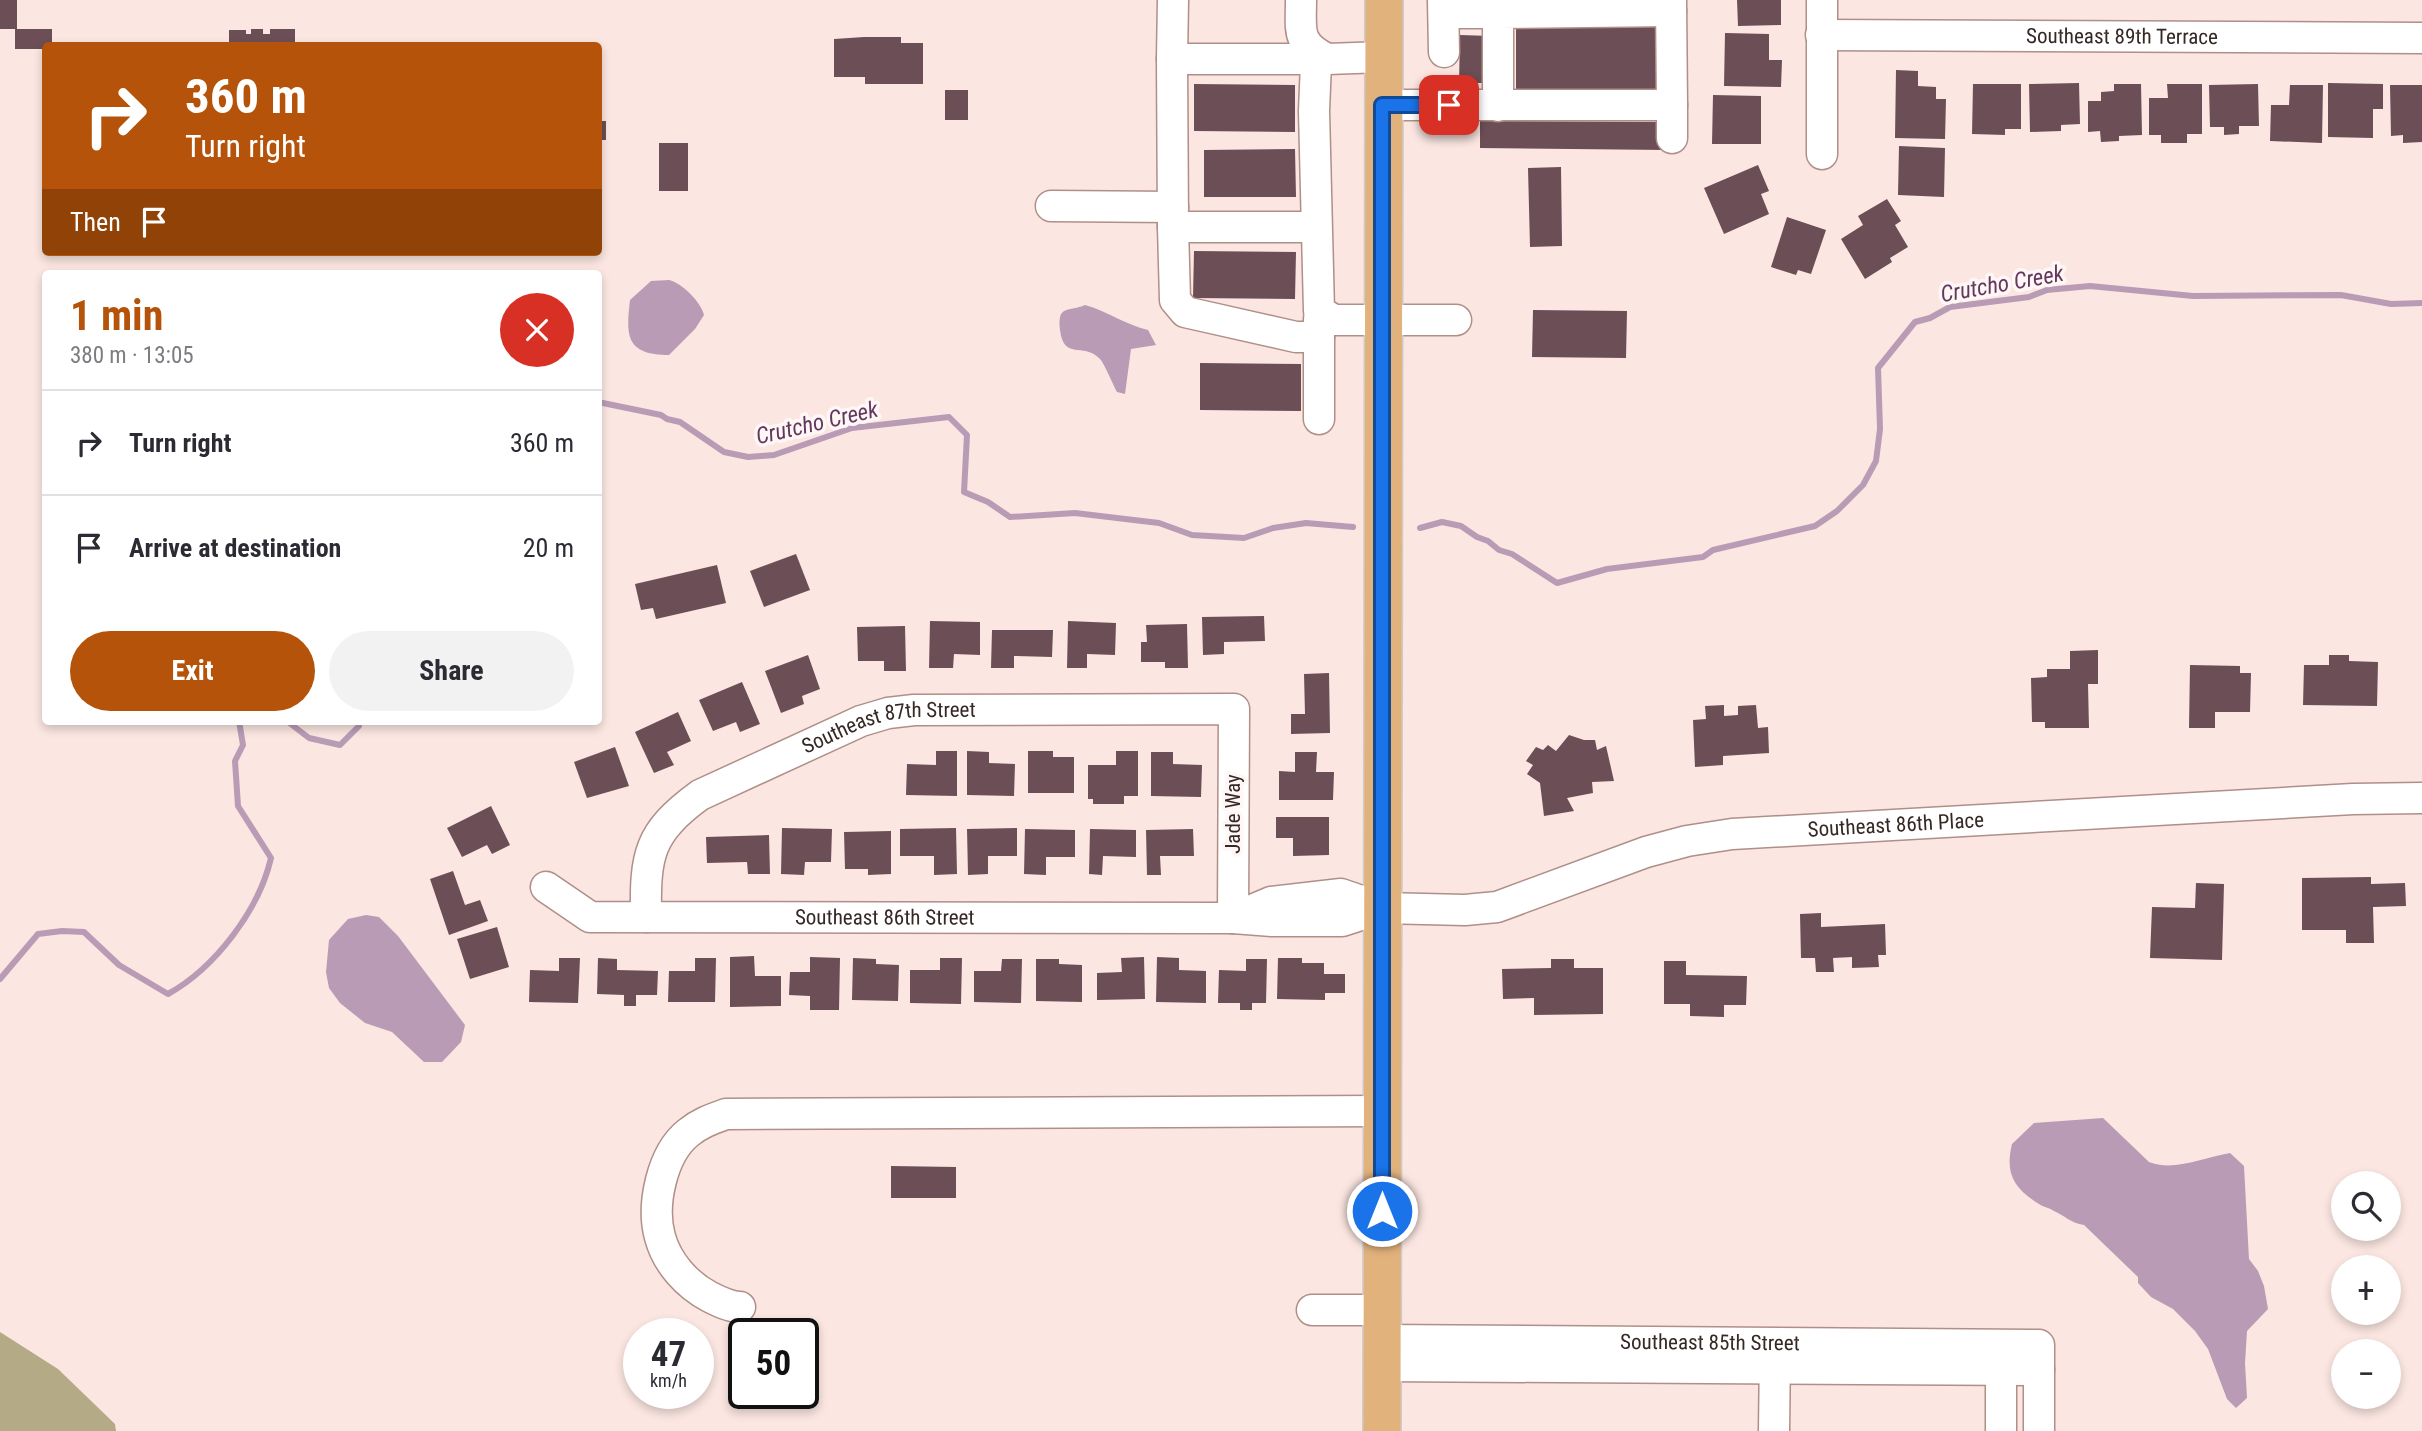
<!DOCTYPE html>
<meta charset="utf-8">
<style>
body{margin:0;font-family:"Roboto Condensed",sans-serif;background:#f2f2f3;color:#2b2b33;height:100vh;display:flex;flex-direction:column;font-size:26px;white-space:nowrap}
*{box-sizing:border-box;margin:0}
p{font-size:23px;color:#7c7c81}
.icon{flex:none;width:38px;height:38px;fill:none;stroke:currentColor;stroke-width:2;stroke-linecap:round;stroke-linejoin:round}
.map{position:relative;flex:1;overflow:hidden}
.details{position:absolute;left:42px;top:270px;width:560px;height:455px;display:flex;flex-direction:column;background:#fff;border-radius:7px;box-shadow:0 4px 10px #0003}
.details>*{flex:none}
.top-card{position:absolute;left:42px;top:42px;width:560px;height:214px;border-radius:7px;box-shadow:0 4px 10px #0003;background:#b45309;color:#fff;overflow:hidden}
.tools{position:absolute;left:2331px;top:1171px;display:grid;gap:14px}
.tools a{display:grid;place-items:center;width:70px;height:70px;border-radius:50%;background:#fff;box-shadow:0 4px 10px #0003;font-size:35px}
.speed{position:absolute;left:623px;top:1318px;display:flex;gap:14px;font-size:35px;font-weight:700;text-align:center}
.speed>*{display:grid;place-content:center;width:91px;height:91px;border-radius:50%;background:#fff;box-shadow:0 4px 10px #0003;line-height:1}
.speed small{font-size:18px;font-weight:400}
.speed .limit{border:4px solid #111;border-radius:10px;background:#fff;color:#111}
.pin{position:absolute;display:grid;place-items:center;width:60px;height:60px;color:#fff;margin:-30px;border-radius:14px;box-shadow:0 4px 10px #0006}
.me{position:absolute;width:77px;margin:-38px;rotate:0deg;stroke-linejoin:round;filter:drop-shadow(0 0 5px #0008)}
.turn{display:flex;align-items:center;gap:24px;height:147px;padding:0 28px;font-size:32px}
.turn .icon{width:91px;height:91px;stroke-width:2.5}
.turn b{display:block;font-size:49px;line-height:60px}
.then{display:flex;align-items:center;height:66px;padding:0 28px;background:#0003;gap:14px;font-size:26px}
.round{display:grid;place-items:center;flex:none;width:74px;height:74px;border-radius:37px;background:#f2f2f3}
.overview{display:flex;align-items:center;justify-content:space-between;height:119px;padding:0 28px}
h1{font-size:42px;font-weight:700;line-height:52px;color:#b45309}
.action{display:flex;gap:14px;margin-top:auto;padding:14px 28px}
.action a{flex:1;height:80px;border-radius:42px;background:#b45309;color:#fff;font-size:28px;font-weight:700;line-height:80px;text-align:center}
.action a+a{background:#f2f2f3;color:#2b2b33}
ul{padding:0;list-style:none}
li{display:flex;align-items:center;gap:21px;height:105px;padding:0 28px;border-top:2px solid #e1e1e2}
li div{flex:1}
li b{display:block;font-size:26px}
li em{font-style:normal}
.map>svg:first-child{display:block}
.forest{fill:#b4ab86}
.water{fill:#b99bb5}
.lines{fill:none;stroke-linecap:round;stroke-linejoin:round}
.stream{stroke:#b99bb5;stroke-width:6}
.building{fill:#6c4e56}
.minor-casing{stroke:#af8f87;stroke-width:33}
.major-casing{stroke:#cfcbcb;stroke-width:40}
.minor{stroke:#fff;stroke-width:30}
.major{stroke:#e2b27c;stroke-width:37}
.route-casing{stroke:#114b97;stroke-width:18}
.route{stroke:#1a73e8;stroke-width:12}
.labels{text-anchor:middle;dominant-baseline:central;stroke-width:7;stroke-linejoin:round;paint-order:stroke}
.street-label{font-size:21px;fill:#352825;stroke:#fef7f5}
.water-label{font-size:23px;font-style:italic;fill:#63385e;stroke:#fef7f5}
</style>
<div class="map">
<svg width="2422" height="1431" viewBox="0 0 2422 1431">
<rect width="100%" height="100%" fill="#fbe6e1"/>
<polygon class="forest" points="0,1332 58,1369 115,1424 116,1431 0,1431"/>
<g class="water">
<path d="M669,280C682,283 700,301 704,315L695,329L669,355C625,355 626,335 630,300L651,281Z"/>
<path d="M1085,305C1107,311 1126,325 1148,330L1156,345L1131,349L1125,394L1117,392C1113,385 1104,362 1099,358C1083,342 1064,361 1060,330C1057,304 1069,312 1085,305Z"/>
<polygon points="366,915 379,917 398,936 465,1025 461,1042 442,1062 424,1062 392,1032 365,1023 340,1003 329,988 326,972 329,940 348,919"/>
<path d="M2103,1118L2149,1162C2174,1172 2205,1157 2230,1153L2244,1166L2249,1259L2258,1271L2264,1286L2268,1309L2247,1331L2245,1363L2247,1398L2236,1408L2227,1399L2208,1349L2195,1331L2173,1309L2151,1297L2138,1283V1277L2084,1225C2071,1223 2065,1216 2054,1211C2050,1208 2043,1207 2039,1204C2013,1188 2005,1173 2012,1144L2034,1123Z"/>
</g>
<g class="lines">
<g class="stream">
<polyline points="598,402 661,415 667,419 680,422 724,452 748,457 774,455 852,428 949,417 967,435 964,492 988,502 1010,517 1075,513 1159,523 1192,535 1244,538 1273,528 1306,523 1353,527"/>
<polyline points="1420,528 1442,522 1461,526 1477,537 1488,541 1499,550 1512,554 1557,583 1607,569 1703,557 1713,550 1815,526 1837,511 1863,485 1876,461 1880,429 1878,368 1915,322 1930,318 1950,307 2029,297 2047,290 2090,286 2193,296 2341,295 2391,304 2422,303"/>
<polyline points="287,721 309,738 340,745 359,726 358,721"/>
<path d="M0,979L38,934L62,931L84,932L119,965L168,994C215,968 259,910 271,858L238,806L235,761L243,745L239,721"/>
</g>
</g>
<g class="building">
<rect x="0" y="0" width="17" height="29"/>
<polygon points="1737,0 1781,0 1781,25 1738,26"/>
<polygon points="1516,24 1661,24 1662,94 1516,94"/>
<polygon points="15,29 52,29 52,46 46,46 46,49 15,49"/>
<polygon points="251,29 263,29 263,34 270,34 270,29 295,29 295,46 229,46 229,30 246,30 246,34 251,34"/>
<polygon points="1725,33 1769,34 1769,60 1782,60 1781,87 1724,86"/>
<polygon points="1460,35 1491,36 1490,83 1459,83"/>
<polygon points="864,37 901,37 901,43 923,43 923,84 865,84 865,77 834,77 834,39"/>
<polygon points="1896,70 1918,71 1918,86 1936,87 1936,99 1946,99 1945,139 1895,138"/>
<polygon points="2079,83 2080,124 2061,125 2061,131 2030,132 2029,84"/>
<polygon points="2328,83 2383,84 2383,109 2373,109 2373,138 2328,137"/>
<polygon points="1194,84 1295,85 1295,132 1194,131"/>
<polygon points="1973,84 2021,84 2021,129 2005,129 2005,135 1972,134"/>
<polygon points="2114,84 2141,84 2142,135 2119,136 2119,141 2101,142 2100,131 2088,132 2088,101 2101,101 2101,92 2114,91"/>
<polygon points="2167,84 2202,84 2202,134 2187,134 2187,143 2161,143 2161,135 2149,135 2149,98 2168,98"/>
<polygon points="2258,84 2259,126 2239,126 2239,134 2224,135 2224,127 2210,127 2209,85"/>
<polygon points="2290,85 2323,85 2322,143 2270,141 2271,105 2289,105"/>
<polygon points="2390,85 2422,85 2422,142 2403,143 2403,135 2391,136"/>
<rect x="945" y="90" width="23" height="30"/>
<polygon points="1713,95 1761,96 1761,144 1712,144"/>
<rect x="598" y="121" width="8" height="19"/>
<polygon points="1480,121 1667,122 1666,150 1480,148"/>
<rect x="659" y="143" width="29" height="48"/>
<polygon points="1899,146 1945,148 1944,197 1898,195"/>
<polygon points="1295,149 1296,197 1204,197 1204,150"/>
<polygon points="1758,165 1769,191 1761,194 1769,214 1724,234 1704,188"/>
<polygon points="1561,167 1562,246 1530,247 1528,168"/>
<polygon points="1887,199 1901,221 1895,225 1908,247 1890,258 1892,262 1865,279 1841,239 1863,225 1858,216"/>
<polygon points="1787,217 1826,230 1811,274 1798,270 1796,275 1771,267"/>
<polygon points="1194,251 1296,252 1295,299 1193,298"/>
<polygon points="1533,310 1627,311 1626,358 1532,357"/>
<polygon points="1200,363 1301,364 1301,411 1200,410"/>
<polygon points="796,554 810,590 764,607 750,571"/>
<polygon points="717,565 726,603 656,619 653,608 641,610 635,584"/>
<polygon points="1264,616 1265,641 1224,642 1224,654 1203,655 1202,617"/>
<polygon points="930,621 980,622 980,655 954,654 953,668 929,668"/>
<polygon points="1068,621 1116,623 1115,655 1087,654 1087,668 1067,668"/>
<polygon points="1187,624 1188,668 1165,668 1165,662 1141,662 1141,642 1147,642 1146,625"/>
<polygon points="905,626 906,671 884,671 884,661 858,661 857,627"/>
<polygon points="992,630 1053,630 1052,657 1014,656 1014,668 991,668"/>
<polygon points="2098,650 2098,684 2088,684 2089,728 2045,728 2045,722 2032,722 2031,678 2047,677 2047,669 2070,669 2070,651"/>
<polygon points="808,655 820,689 802,696 804,704 781,713 765,671"/>
<polygon points="2329,655 2349,655 2349,661 2378,662 2377,706 2303,705 2304,665 2329,665"/>
<polygon points="2190,665 2240,666 2240,673 2251,673 2250,712 2215,712 2215,728 2189,728"/>
<polygon points="1329,673 1330,733 1291,734 1291,714 1305,714 1304,674"/>
<polygon points="742,682 760,724 740,732 736,722 713,731 699,700"/>
<polygon points="1724,705 1724,716 1738,715 1738,706 1756,705 1758,728 1768,727 1769,753 1723,756 1723,765 1695,767 1693,720 1706,719 1705,706"/>
<polygon points="678,712 691,741 667,752 674,765 654,773 635,732"/>
<polygon points="1569,735 1584,740 1595,740 1597,750 1606,746 1614,781 1592,782 1593,793 1567,798 1574,811 1544,816 1540,783 1527,774 1533,765 1526,761 1536,747 1543,750 1548,745 1556,751"/>
<polygon points="615,747 629,786 587,798 574,762"/>
<polygon points="936,751 957,751 957,796 906,795 907,764 936,765"/>
<polygon points="967,751 989,752 989,763 1015,764 1014,796 967,795"/>
<polygon points="1028,751 1053,751 1053,757 1074,757 1074,793 1028,793"/>
<polygon points="1116,751 1138,751 1138,796 1124,796 1124,804 1093,804 1093,799 1088,799 1088,765 1116,765"/>
<polygon points="1151,752 1173,752 1173,764 1202,765 1201,797 1151,796"/>
<polygon points="1295,752 1317,752 1316,772 1334,772 1333,800 1279,800 1279,771 1295,772"/>
<polygon points="491,806 510,845 492,854 487,845 462,857 447,828"/>
<polygon points="1276,817 1329,817 1329,855 1293,856 1293,838 1276,838"/>
<polygon points="782,828 832,829 831,862 805,862 804,875 781,874"/>
<polygon points="956,828 957,874 934,875 934,856 900,856 900,829"/>
<polygon points="1017,828 1017,856 988,856 988,874 968,875 967,829"/>
<polygon points="1025,829 1075,830 1075,857 1046,857 1046,875 1024,874"/>
<polygon points="1090,829 1136,830 1136,857 1103,856 1102,875 1089,874"/>
<polygon points="1193,829 1194,856 1160,856 1161,875 1147,875 1146,830"/>
<polygon points="891,831 891,874 868,875 868,869 845,869 844,832"/>
<polygon points="769,835 770,874 748,874 747,862 707,863 706,837"/>
<polygon points="453,871 465,905 480,900 488,921 449,935 430,879"/>
<polygon points="2371,877 2371,884 2405,883 2406,906 2373,907 2374,943 2346,943 2346,930 2302,930 2302,878"/>
<polygon points="2196,883 2224,884 2222,960 2150,958 2152,907 2195,908"/>
<polygon points="1821,913 1821,927 1885,924 1886,955 1878,955 1879,967 1852,968 1852,957 1833,958 1834,972 1816,972 1815,958 1801,958 1800,914"/>
<polygon points="497,927 509,967 470,979 457,939"/>
<polygon points="754,956 755,976 781,976 781,1006 730,1007 730,957"/>
<polygon points="810,957 840,958 839,1010 810,1010 810,996 789,995 790,972 810,972"/>
<polygon points="1144,957 1145,999 1097,1000 1097,973 1122,972 1121,958"/>
<polygon points="1157,957 1179,958 1179,970 1206,971 1206,1003 1156,1002"/>
<polygon points="559,958 580,958 578,1003 529,1002 530,970 559,971"/>
<polygon points="598,958 617,959 617,970 658,971 657,995 636,995 636,1006 624,1006 624,995 597,994"/>
<polygon points="695,958 716,958 715,1002 668,1002 669,971 695,971"/>
<polygon points="853,958 876,959 876,964 899,965 898,1001 852,1000"/>
<polygon points="940,958 962,958 961,1004 910,1003 910,970 940,970"/>
<polygon points="1278,958 1302,958 1302,963 1324,963 1324,974 1345,974 1345,993 1325,993 1325,1000 1277,999"/>
<polygon points="1002,959 1022,959 1021,1003 974,1002 974,971 1001,971"/>
<polygon points="1036,959 1059,959 1059,964 1082,965 1082,1002 1036,1001"/>
<polygon points="1246,959 1267,959 1266,1003 1252,1003 1252,1010 1240,1010 1240,1003 1218,1003 1219,970 1246,971"/>
<polygon points="1551,959 1574,959 1574,968 1603,968 1603,1014 1534,1015 1534,998 1503,999 1502,969 1551,968"/>
<polygon points="1664,961 1686,961 1686,975 1747,976 1746,1005 1724,1005 1724,1017 1690,1016 1690,1004 1664,1004"/>
<polygon points="891,1166 956,1167 956,1198 891,1198"/>
</g>
<g class="lines">
<g class="minor-casing">
<g id="minor">
<polyline points="1173,0 1172,59 1327,59"/>
<path d="M1301,0C1301,31 1296,43 1327,59"/>
<polyline points="1443,0 1444,52"/>
<polyline points="1671,0 1672,105"/>
<polyline points="1822,0 1822,154"/>
<polyline points="1444,13 1498,13"/>
<path id="s1" d="M1821,35L2422,38"/>
<polyline points="1383,57 1327,59 1316,63 1314,111 1319,311 1334,320 1456,320"/>
<polyline points="1172,59 1173,227 1316,227"/>
<polyline points="1383,105 1672,105 1672,138"/>
<polyline points="1498,106 1498,13 1671,11"/>
<polyline points="1051,206 1173,207"/>
<polyline points="1173,227 1175,300 1185,312 1296,337 1319,337"/>
<polyline points="1319,319 1319,419"/>
<path id="s2" d="M546,887L590,917L1233,918L1272,921H1342L1382,908"/>
<path id="s3" d="M646,917C645,855 648,833 700,795L861,721L888,713L914,710L1234,709L1233,918"/>
<path id="s4" d="M1233,918L1271,902L1341,894L1382,908L1465,910L1497,907L1646,852L1687,841L1732,834L2353,799L2422,798"/>
<path d="M740,1307C730,1307 720,1302 710,1297C687,1285 667,1263 660,1237C651,1205 662,1154 688,1133C700,1123 712,1119 726,1114L1382,1111"/>
<polyline points="1312,1310 1381,1310"/>
<path id="s5" d="M1381,1340L2039,1345V1431"/>
<polyline points="1382,1366 2039,1370"/>
<polyline points="1774,1431 1775,1351"/>
<polyline points="2001,1431 2001,1352"/>
</g>
</g>
<g class="major-casing">
<polyline id="major" points="1382,1431 1384,0"/>
</g>
<use href="#minor" class="minor"/>
<use href="#major" class="major"/>
</g>
<g class="lines">
<g class="route-casing">
<polyline id="route" points="1382,1211 1382,105 1449,105"/>
</g>
<use href="#route" class="route"/>
</g>
<g class="labels">
<g class="street-label">
<text stroke="none"><textPath href="#s1" startOffset="301">Southeast 89th Terrace</textPath></text>
<text stroke="none"><textPath href="#s3" startOffset="345">Southeast 87th Street</textPath></text>
<text transform="translate(1233 814) rotate(-90)">Jade Way</text>
<text stroke="none"><textPath href="#s4" startOffset="681">Southeast 86th Place</textPath></text>
<text stroke="none"><textPath href="#s2" startOffset="348">Southeast 86th Street</textPath></text>
<text stroke="none"><textPath href="#s5" startOffset="329">Southeast 85th Street</textPath></text>
</g>
<g class="water-label">
<text transform="translate(2002 284) rotate(-10)">Crutcho Creek</text>
<text transform="translate(817 423) rotate(-13)">Crutcho Creek</text>
</g>
</g>
</svg>
<div class="tools">
<a><svg class="icon" aria-label="search" viewBox="0 0 24 24"><circle cx="10" cy="10" r="6"/><path d="M15 15l6 6"/></svg></a>
<a>+</a>
<a>−</a>
</div>
<div class="speed"><div>47<small>km/h</small></div><div class="limit">50</div></div>
<div class="pin" style="left:1449px;top:105px;background:#d93025"><svg class="icon" aria-label="arrive" viewBox="0 0 24 24"><path d="M6 21V4h12l-3 4 3 4H6"/></svg></div>
<svg class="me" style="left:1382px;top:1211px" viewBox="-20 -20 40 40"><circle r="17" fill="#1a73e8" stroke="#fff" stroke-width="3"/><path d="M0-11L8 9 0 5-8 9z" fill="#fff"/></svg>
<div class="top-card">
<div class="turn"><svg class="icon" aria-label="right" viewBox="0 0 24 24"><path d="M7 20v-9h11M14 6l5 5-5 5"/></svg><div><b>360 m</b>Turn right</div></div>
<div class="then">Then<svg class="icon" aria-label="arrive" viewBox="0 0 24 24"><path d="M6 21V4h12l-3 4 3 4H6"/></svg></div>
</div>
<section class="details">
<div class="overview"><div><h1>1 min</h1><p>380 m · 13:05</p></div><a class="round" style="background:#d93025;color:#fff"><svg class="icon" aria-label="close" viewBox="0 0 24 24"><path d="M6 6l12 12M18 6L6 18"/></svg></a></div>
<ul>
<li><svg class="icon" aria-label="right" viewBox="0 0 24 24"><path d="M7 20v-9h11M14 6l5 5-5 5"/></svg><div><b>Turn right</b></div><em>360 m</em></li>
<li><svg class="icon" aria-label="arrive" viewBox="0 0 24 24"><path d="M6 21V4h12l-3 4 3 4H6"/></svg><div><b>Arrive at destination</b></div><em>20 m</em></li>
</ul>
<div class="action"><a>Exit</a><a>Share</a></div>
</section>
</div>
